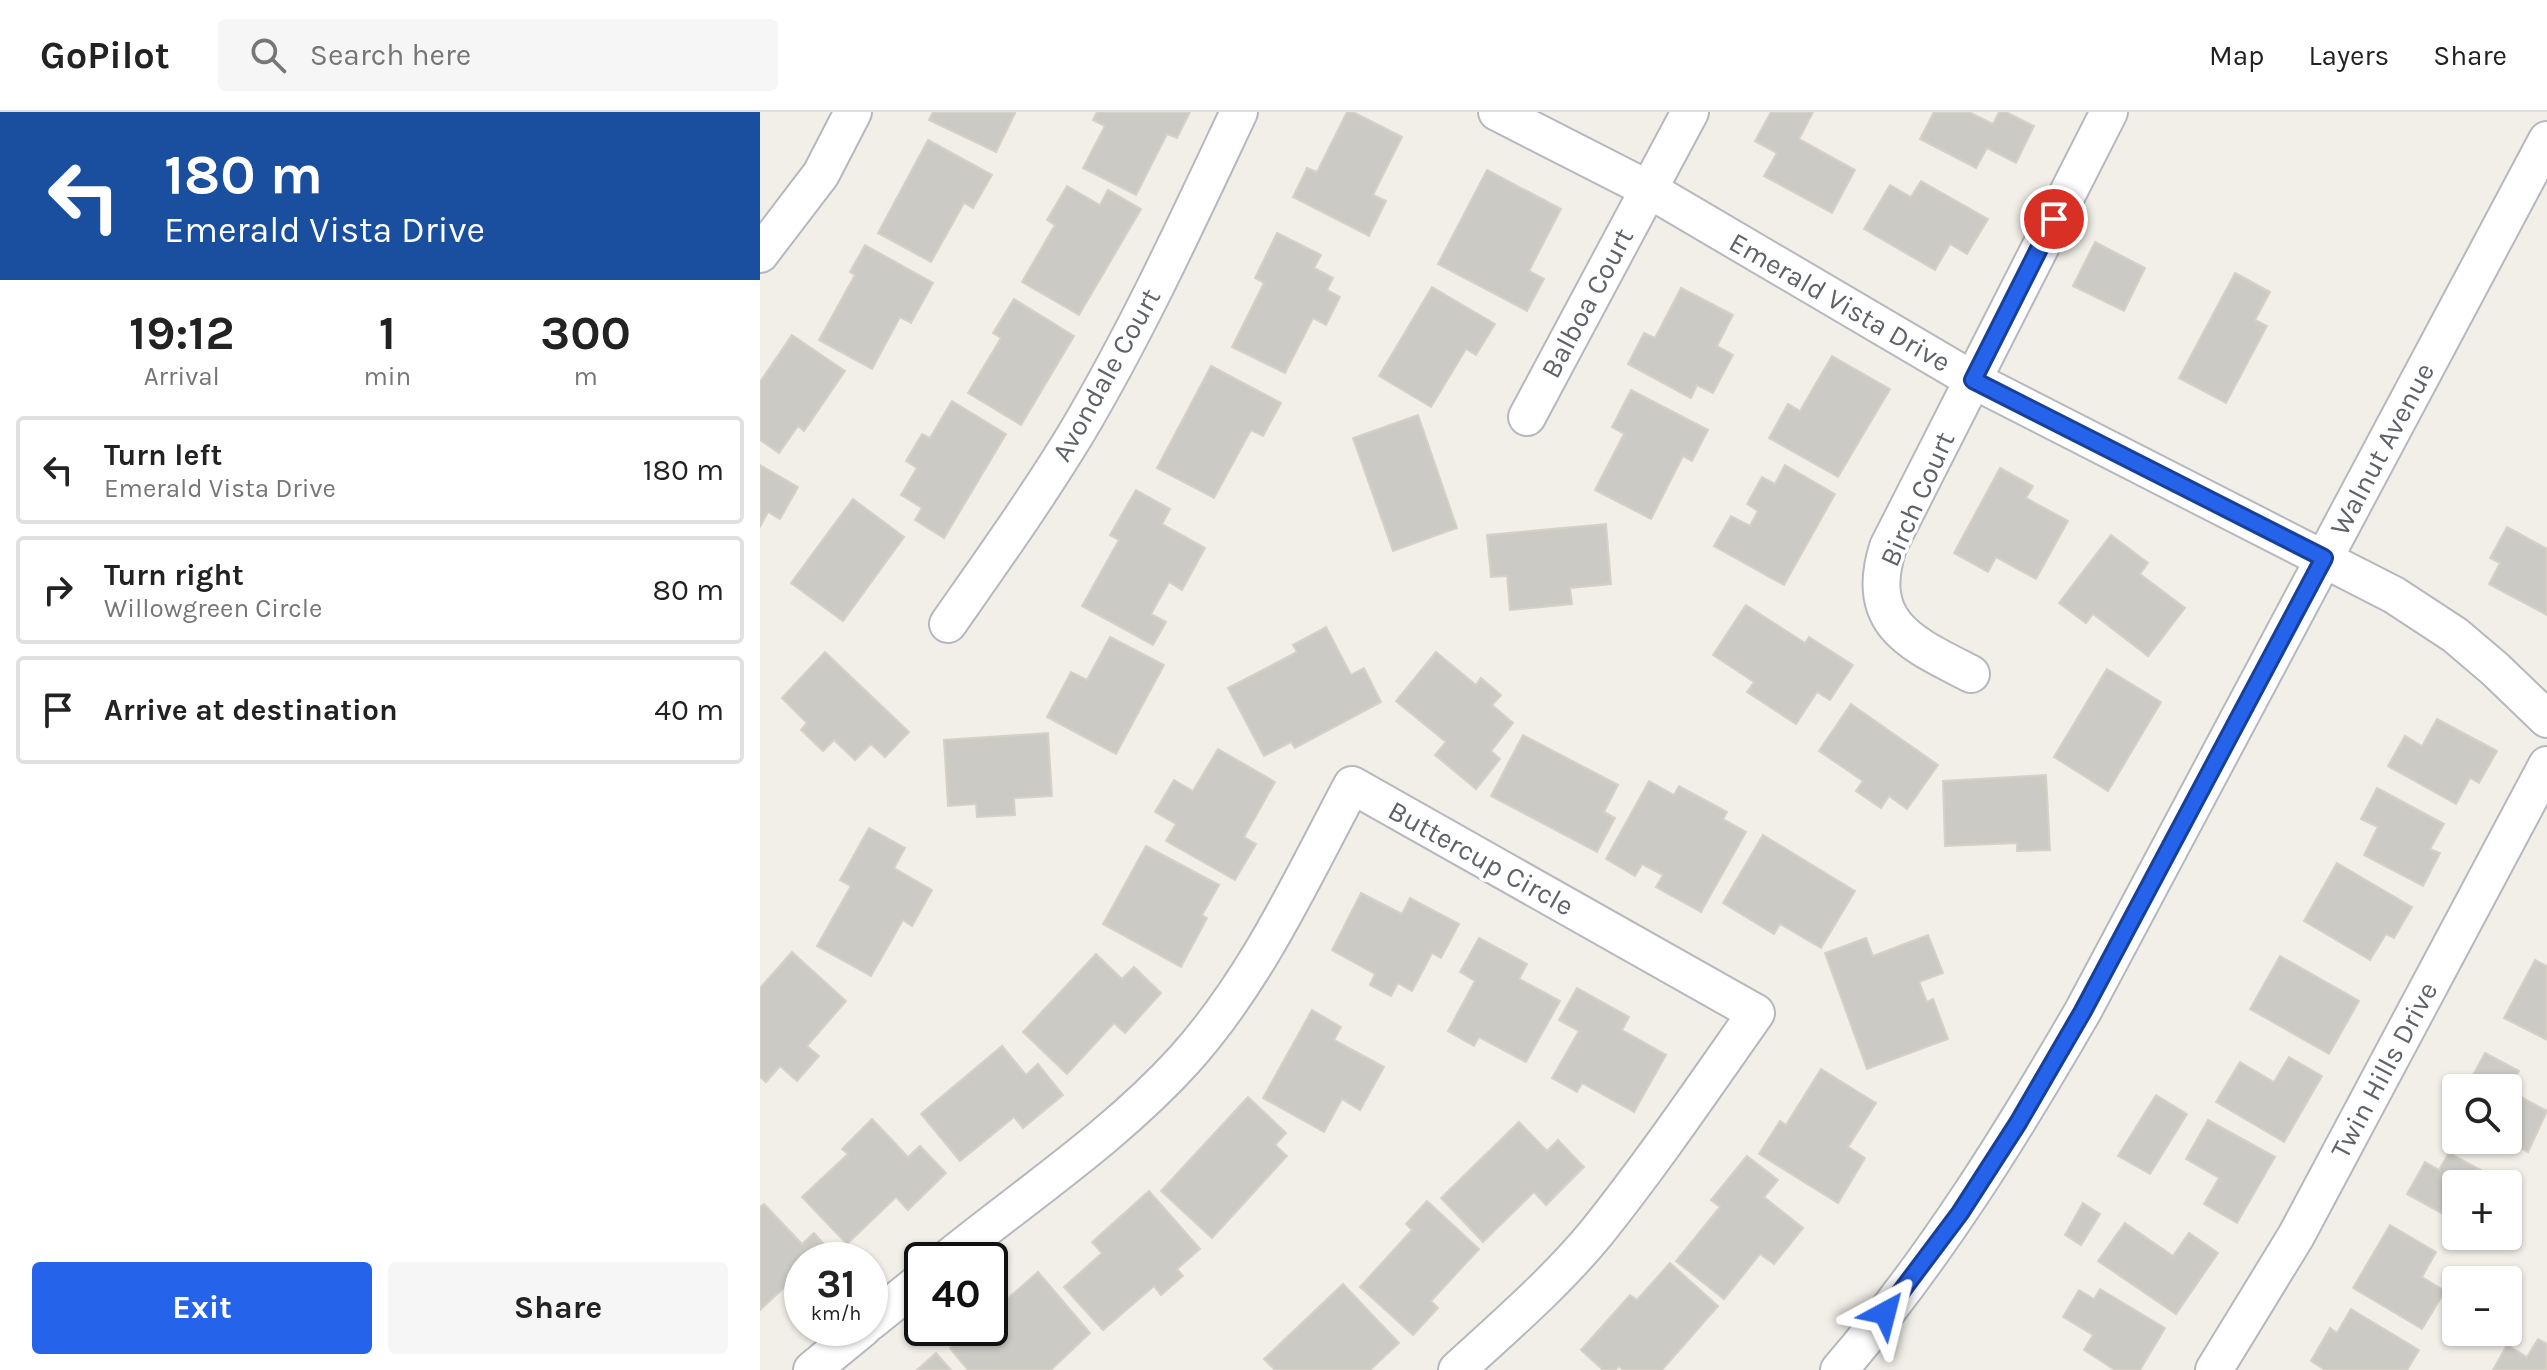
<!DOCTYPE html>
<meta charset="utf-8">
<style>
body{margin:0;font-family:Karla,sans-serif;background:#f6f6f6;color:#222;height:100vh;display:flex;flex-direction:column;font-size:30px;white-space:nowrap}
*{box-sizing:border-box;margin:0}
p{font-size:26px;color:#767676}
.icon{flex:none;width:44px;height:44px;fill:none;stroke:currentColor;stroke-width:2;stroke-linecap:round;stroke-linejoin:round}
.map{position:relative;flex:1;overflow:hidden}
.panel{display:flex;flex-direction:column;background:#fff;width:760px}
.panel>*{flex:none}
.top-card{background:#1a4fa0;color:#fff;overflow:hidden}
.buttons{position:absolute;left:1682px;top:962px;display:grid;gap:16px}
.buttons a{display:grid;place-items:center;width:80px;height:80px;border-radius:8px;background:#fff;box-shadow:0 2px 6px #0004;font-size:40px}
.speed{position:absolute;left:24px;top:1130px;display:flex;gap:16px;font-size:40px;font-weight:700;text-align:center}
.speed>*{display:grid;place-content:center;width:104px;height:104px;border-radius:50%;background:#fff;box-shadow:0 2px 6px #0004;line-height:1}
.speed small{font-size:20px;font-weight:400}
.speed .limit{border:4px solid #111;border-radius:12px;background:#fff;color:#111}
.pin{position:absolute;display:grid;place-items:center;width:68px;height:68px;color:#fff;margin:-34px;border:4px solid #fff;border-radius:50%;box-shadow:0 2px 8px #0007}
.me{position:absolute;width:88px;margin:-44px;rotate:38deg;stroke-linejoin:round;filter:drop-shadow(0 0 6px #0008)}
.turn{display:flex;align-items:center;gap:28px;height:168px;padding:0 32px;font-size:36px}
.turn .icon{width:104px;height:104px;stroke-width:2.5}
.turn b{display:block;font-size:56px;line-height:68px}
.eta{display:flex;justify-content:space-evenly;align-items:center;height:136px;text-align:center}
.eta b{font-size:48px;font-weight:700;line-height:56px}
.button{display:flex;gap:16px;margin-top:auto;padding:16px 32px}
.button a{flex:1;height:92px;border-radius:8px;background:#2563eb;color:#fff;font-size:32px;font-weight:700;line-height:92px;text-align:center}
.button a+a{background:#f6f6f6;color:#222}
ul{padding:0;list-style:none}
li{display:flex;align-items:center;gap:24px;height:108px;margin:0 16px 12px;padding:0 16px;border:4px solid #e0e0e0;border-radius:8px}
li div{flex:1}
li b{display:block;font-size:30px}
li em{font-style:normal}
header{display:flex;align-items:center;gap:48px;box-sizing:border-box;height:112px;padding:0 40px;background:#fff;border-bottom:2px solid #e0e0e0}
header strong{font-size:38px}
nav{display:flex;gap:44px;margin-inline-start:auto;font-size:28px}
.search{width:560px;height:72px;background:#f6f6f6;display:flex;align-items:center;gap:20px;box-sizing:border-box;padding:0 28px;border-radius:8px;color:#767676;font-size:30px}
main{display:flex;flex:1;min-height:0}
.map>svg:first-child{display:block}
.building{fill:#cccac5;stroke:#d6d1c6;stroke-width:2}
.lines{fill:none;stroke-linecap:round;stroke-linejoin:round}
.minor-casing{stroke:#b5b8bc;stroke-width:40}
.minor{stroke:#fff;stroke-width:36}
.route-casing{stroke:#184099;stroke-width:20}
.route{stroke:#2563eb;stroke-width:14}
.labels{text-anchor:middle;dominant-baseline:central;stroke-width:7;stroke-linejoin:round;paint-order:stroke}
.street-label{font-size:28px;fill:#5f6368;stroke:#fff}
</style>
<header>
<strong>GoPilot</strong>
<div class="search"><svg class="icon" aria-label="search" viewBox="0 0 24 24"><circle cx="10" cy="10" r="6"/><path d="M15 15l6 6"/></svg>Search here</div>
<nav><a>Map</a><a>Layers</a><a>Share</a></nav>
</header>
<main>
<section class="panel">
<div class="top-card">
<div class="turn"><svg class="icon" aria-label="left" viewBox="0 0 24 24"><path d="M17 20v-9H6M10 6l-5 5 5 5"/></svg><div><b>180 m</b>Emerald Vista Drive</div></div>
</div>
<div class="eta">
<div><b>19:12</b><p>Arrival</p></div>
<div><b>1</b><p>min</p></div>
<div><b>300</b><p>m</p></div>
</div>
<ul>
<li><svg class="icon" aria-label="left" viewBox="0 0 24 24"><path d="M17 20v-9H6M10 6l-5 5 5 5"/></svg><div><b>Turn left</b><p>Emerald Vista Drive</p></div><em>180 m</em></li>
<li><svg class="icon" aria-label="right" viewBox="0 0 24 24"><path d="M7 20v-9h11M14 6l5 5-5 5"/></svg><div><b>Turn right</b><p>Willowgreen Circle</p></div><em>80 m</em></li>
<li><svg class="icon" aria-label="arrive" viewBox="0 0 24 24"><path d="M6 21V4h12l-3 4 3 4H6"/></svg><div><b>Arrive at destination</b></div><em>40 m</em></li>
</ul>
<div class="button"><a>Exit</a><a>Share</a></div>
</section>
<div class="map">
<svg width="1787" height="1258" viewBox="0 0 1787 1258">
<rect width="100%" height="100%" fill="#f1efe8"/>
<g class="building">
<polygon points="173,0 252,0 255,1 236,40 169,8"/>
<polygon points="337,0 430,0 417,26 407,22 376,83 323,56 345,14 333,8"/>
<polygon points="587,0 593,0 642,25 613,83 626,89 609,124 533,85 547,56 557,60"/>
<polygon points="1011,0 1053,0 1039,27 1095,58 1072,101 1004,64 1017,41 995,29"/>
<polygon points="1174,0 1209,0 1233,12 1239,0 1246,0 1274,14 1256,51 1227,36 1216,56 1160,27"/>
<polygon points="168,28 232,63 213,96 204,91 171,150 118,121"/>
<polygon points="727,58 801,97 769,159 784,167 767,199 678,152"/>
<polygon points="1161,69 1228,107 1207,142 1190,132 1175,158 1104,117 1130,73 1151,85"/>
<polygon points="307,74 340,93 348,78 381,97 319,203 262,170 295,113 287,108"/>
<polygon points="517,121 561,143 554,156 573,166 567,178 580,185 566,213 553,206 525,261 472,235 504,171 495,166"/>
<polygon points="1335,130 1385,156 1364,199 1313,174"/>
<polygon points="105,133 173,171 151,211 140,205 112,257 59,228 95,163 90,160"/>
<polygon points="1475,161 1510,180 1495,208 1507,214 1466,291 1419,266"/>
<polygon points="672,175 735,212 716,243 706,237 671,295 619,264"/>
<polygon points="921,176 973,203 957,234 973,243 953,281 937,273 931,286 868,252 884,221 895,226"/>
<polygon points="254,187 314,224 261,313 208,281 241,226 233,221"/>
<polygon points="32,223 85,259 44,319 38,314 19,341 0,328 0,270"/>
<polygon points="1072,244 1130,277 1078,365 1009,326 1028,292 1040,299"/>
<polygon points="451,254 521,291 503,324 491,318 454,386 397,356"/>
<polygon points="871,278 948,318 932,349 923,344 891,407 835,378 864,322 852,315"/>
<polygon points="192,289 246,322 184,426 155,408 162,396 141,383 157,356 146,349 162,322 170,326"/>
<polygon points="658,303 697,416 633,439 593,326"/>
<polygon points="0,353 38,375 20,407 8,400 0,415"/>
<polygon points="1025,353 1075,382 1024,473 954,434 971,404 990,414 998,399 987,392 1002,365 1015,372"/>
<polygon points="1240,356 1273,374 1266,386 1308,409 1276,467 1236,445 1228,460 1194,441"/>
<polygon points="376,378 410,397 402,412 445,436 422,478 409,470 391,502 406,510 393,533 322,494 359,428 350,423"/>
<polygon points="93,387 144,425 83,509 31,471"/>
<polygon points="846,412 851,472 810,476 812,492 750,498 747,464 731,465 727,423"/>
<polygon points="1747,415 1787,437 1787,503 1729,472 1740,451 1730,446"/>
<polygon points="1351,423 1388,451 1380,462 1425,496 1388,544 1333,502 1326,511 1299,491"/>
<polygon points="986,493 1045,531 1049,525 1093,553 1070,588 1057,580 1036,612 987,580 994,570 953,543"/>
<polygon points="566,515 591,563 604,556 621,590 535,636 531,630 504,644 468,576 537,540 533,533"/>
<polygon points="350,525 404,553 356,642 287,605 311,560 327,568"/>
<polygon points="65,540 149,620 125,645 111,632 95,648 74,628 63,639 41,618 47,611 22,586"/>
<polygon points="676,540 716,573 721,566 741,583 732,593 753,611 731,639 740,647 716,677 675,643 686,630 636,589"/>
<polygon points="1347,557 1401,590 1348,679 1294,645"/>
<polygon points="1091,592 1178,653 1147,697 1129,684 1121,696 1096,679 1103,669 1059,639"/>
<polygon points="1677,607 1737,639 1719,671 1710,666 1696,692 1628,654 1645,624 1662,634"/>
<polygon points="288,621 292,684 254,686 255,703 217,705 216,692 188,694 184,628"/>
<polygon points="763,623 858,673 844,700 855,706 837,740 731,684"/>
<polygon points="458,637 515,670 484,725 496,732 475,768 406,729 416,712 395,700 414,668 433,679"/>
<polygon points="1286,663 1290,738 1257,739 1257,731 1185,734 1183,669"/>
<polygon points="889,669 914,683 919,674 967,700 963,707 986,720 941,800 896,775 903,763 882,752 875,764 846,747"/>
<polygon points="1617,676 1684,712 1670,737 1680,741 1663,774 1604,743 1618,715 1601,707"/>
<polygon points="109,716 145,736 134,756 172,778 152,814 143,808 111,864 57,834 91,774 80,768"/>
<polygon points="1003,723 1095,779 1061,836 1020,812 1014,822 963,791"/>
<polygon points="386,734 459,773 442,803 447,806 421,855 343,812"/>
<polygon points="1577,751 1652,795 1634,826 1626,822 1610,848 1544,809"/>
<polygon points="601,781 642,802 650,786 699,812 681,846 672,841 652,879 638,871 631,884 610,873 615,862 572,838"/>
<polygon points="1168,823 1183,861 1159,870 1167,890 1173,887 1188,927 1107,957 1065,841 1106,826 1113,844"/>
<polygon points="719,826 767,852 759,867 800,889 766,950 719,925 714,934 688,919 715,869 700,860"/>
<polygon points="32,840 86,889 47,934 59,944 37,969 20,954 6,970 0,965 0,876"/>
<polygon points="336,842 362,867 374,855 401,881 365,921 354,911 307,962 263,920"/>
<polygon points="1520,844 1599,889 1569,942 1490,897"/>
<polygon points="1775,848 1787,854 1787,928 1744,906"/>
<polygon points="817,876 869,905 862,918 906,943 874,1000 822,971 817,980 792,966 819,919 799,908"/>
<polygon points="552,898 581,915 574,928 624,955 600,998 582,987 564,1020 503,986"/>
<polygon points="242,934 266,963 278,952 303,983 263,1016 254,1005 200,1049 161,1002"/>
<polygon points="1725,941 1759,959 1748,978 1787,999 1768,1040 1746,1028 1748,976 1706,976"/>
<polygon points="1529,945 1562,964 1524,1030 1456,990 1480,950 1514,970"/>
<polygon points="1061,957 1116,991 1088,1035 1105,1046 1078,1091 999,1042 1020,1009 1026,1013"/>
<polygon points="1396,983 1427,1002 1390,1062 1358,1044"/>
<polygon points="488,985 526,1021 515,1033 527,1044 452,1126 401,1079"/>
<polygon points="112,1007 148,1045 160,1034 186,1061 148,1098 136,1085 87,1132 42,1085 88,1042 82,1037"/>
<polygon points="1448,1008 1515,1045 1477,1111 1444,1092 1459,1066 1426,1047"/>
<polygon points="759,1010 787,1039 798,1028 824,1055 786,1093 774,1080 723,1130 681,1086"/>
<polygon points="1689,1041 1746,1072 1696,1072 1696,1109 1647,1082 1665,1050 1679,1058"/>
<polygon points="987,1044 1018,1068 1004,1085 1043,1116 1014,1152 1000,1142 964,1187 916,1149 960,1095 951,1088"/>
<polygon points="389,1079 440,1137 417,1157 423,1164 401,1183 394,1174 343,1218 304,1175 342,1141 332,1130"/>
<polygon points="667,1089 719,1137 671,1189 678,1196 653,1223 600,1175 652,1118 646,1112"/>
<polygon points="1323,1091 1340,1102 1321,1133 1305,1123"/>
<polygon points="4,1092 42,1132 54,1121 78,1148 42,1148 42,1182 38,1185 27,1173 0,1198 0,1095"/>
<polygon points="1365,1111 1413,1144 1429,1121 1458,1141 1416,1202 1338,1149"/>
<polygon points="1630,1113 1676,1140 1662,1165 1685,1179 1662,1217 1593,1176"/>
<polygon points="910,1151 958,1194 902,1258 863,1258 859,1254 855,1258 843,1258 821,1238 870,1183 877,1188"/>
<polygon points="278,1160 330,1221 291,1258 208,1258 190,1236 213,1216 230,1216 230,1202"/>
<polygon points="583,1172 639,1231 610,1258 515,1258 504,1247"/>
<polygon points="1340,1177 1405,1216 1380,1258 1355,1258 1324,1238 1333,1223 1303,1205 1319,1178 1334,1187"/>
<polygon points="1591,1197 1659,1238 1647,1258 1565,1258 1551,1249 1570,1216 1577,1221"/>
<polygon points="1778,1227 1787,1232 1787,1258 1733,1258 1747,1233 1767,1245"/>
<polygon points="176,1241 191,1258 157,1258"/>
</g>
<g class="lines">
<g class="minor-casing">
<g id="minor">
<polyline points="737,0 888,77 1213,268 1634,483 1695,523 1735,557 1787,607"/>
<polyline points="0,142 61,62 93,0"/>
<polyline points="767,305 930,0"/>
<path d="M188,512C232,449 277,386 317,320C378,217 428,108 479,0"/>
<path d="M1211,562C1153,532 1103,513 1128,435L1349,0"/>
<path d="M186,1148C266,1083 354,1025 424,948C496,868 542,767 592,673L996,901C944,975 893,1050 837,1120C796,1170 745,1214 697,1258"/>
<polyline points="110,1210 162,1168"/>
<polyline points="52,1258 103,1216"/>
<path d="M1079,1258C1174,1148 1250,1025 1323,899L1787,28"/>
<polyline points="1454,1258 1536,1124 1787,653"/>
</g>
</g>
<use href="#minor" class="minor"/>
</g>
<g class="lines">
<g class="route-casing">
<polyline id="route" points="1125,1201 1200,1101 1258,1011 1323,899 1564,446 1213,268 1294,107"/>
</g>
<use href="#route" class="route"/>
</g>
<g class="labels">
<g class="street-label">
<text transform="translate(1080 190) rotate(30)">Emerald Vista Drive</text>
<text transform="translate(827 191) rotate(-62)">Balboa Court</text>
<text transform="translate(346 263) rotate(-61)">Avondale Court</text>
<text transform="translate(1622 337) rotate(-62)">Walnut Avenue</text>
<text transform="translate(1157 387) rotate(-66)">Birch Court</text>
<text transform="translate(721 746) rotate(29)">Buttercup Circle</text>
<text transform="translate(1624 958) rotate(-62)">Twin Hills Drive</text>
</g>
</g>
</svg>
<div class="buttons">
<a><svg class="icon" aria-label="search" viewBox="0 0 24 24"><circle cx="10" cy="10" r="6"/><path d="M15 15l6 6"/></svg></a>
<a>+</a>
<a>−</a>
</div>
<div class="speed"><div>31<small>km/h</small></div><div class="limit">40</div></div>
<div class="pin" style="left:1294px;top:107px;background:#d93025"><svg class="icon" aria-label="arrive" viewBox="0 0 24 24"><path d="M6 21V4h12l-3 4 3 4H6"/></svg></div>
<svg class="me" style="left:1125px;top:1201px" viewBox="-20 -20 40 40"><path d="M0-17L14 15 0 8-14 15z" fill="#2563eb" stroke="#fff" stroke-width="4"/></svg>
</div>
</main>
